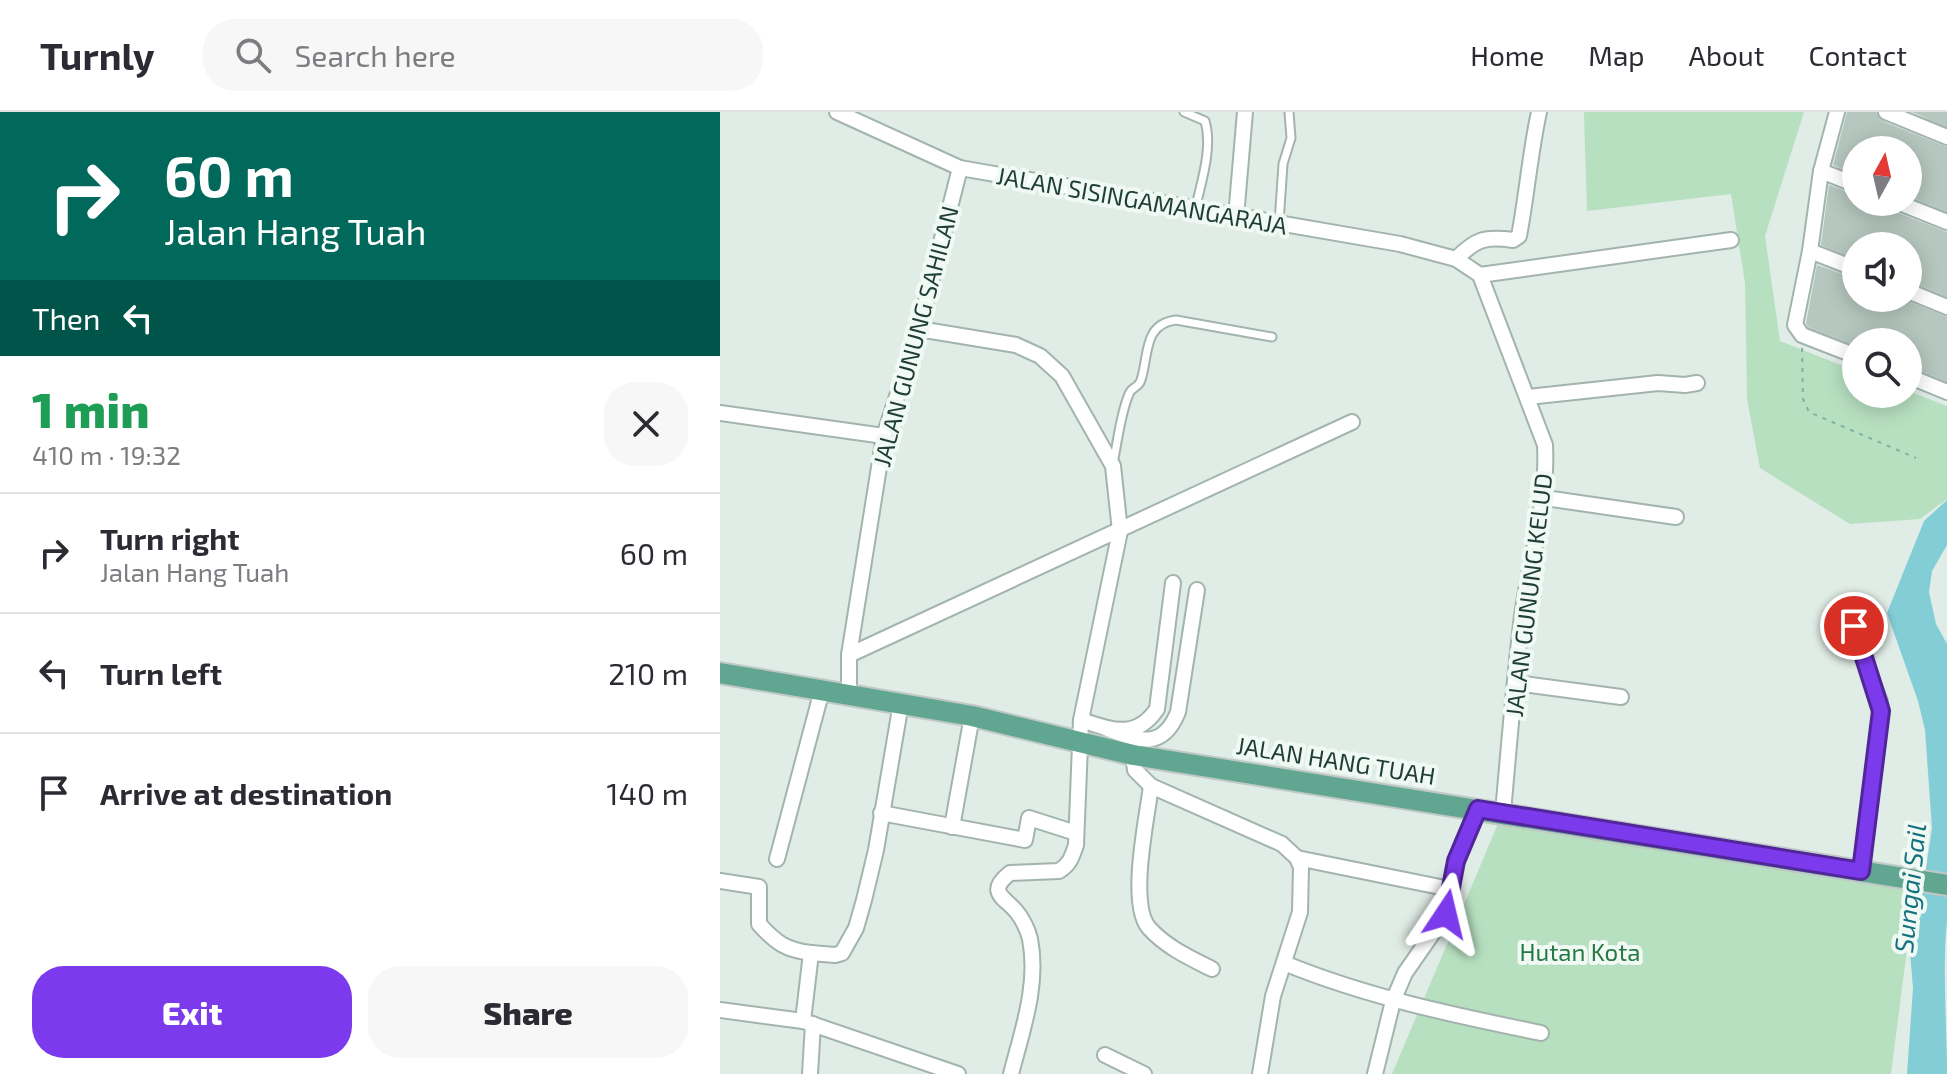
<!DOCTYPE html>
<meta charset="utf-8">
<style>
body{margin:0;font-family:"Exo 2",sans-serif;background:#f7f7f7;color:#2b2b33;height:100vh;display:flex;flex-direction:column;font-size:30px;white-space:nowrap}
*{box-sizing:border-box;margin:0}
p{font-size:26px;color:#7c7c81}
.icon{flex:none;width:44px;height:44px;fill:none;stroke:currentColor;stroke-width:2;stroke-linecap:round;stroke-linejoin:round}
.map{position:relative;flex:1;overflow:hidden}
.sheet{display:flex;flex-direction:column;background:#fff;width:720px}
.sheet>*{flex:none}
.guide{background:#00695c;color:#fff;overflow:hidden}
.needle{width:52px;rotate:8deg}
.fabs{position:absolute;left:1122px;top:24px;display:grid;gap:16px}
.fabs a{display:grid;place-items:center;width:80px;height:80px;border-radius:50%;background:#fff;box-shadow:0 4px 20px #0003;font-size:40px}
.pin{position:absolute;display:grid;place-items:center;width:68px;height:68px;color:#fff;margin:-34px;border:4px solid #fff;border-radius:50%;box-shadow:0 2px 8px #0007}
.me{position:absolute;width:88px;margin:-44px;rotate:10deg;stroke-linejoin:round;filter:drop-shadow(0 0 6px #0008)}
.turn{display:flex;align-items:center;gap:28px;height:168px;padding:0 32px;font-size:36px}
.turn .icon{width:104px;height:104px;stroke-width:2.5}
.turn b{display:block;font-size:56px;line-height:68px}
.then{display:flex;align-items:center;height:76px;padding:0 32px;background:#0003;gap:16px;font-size:30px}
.round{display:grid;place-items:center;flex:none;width:84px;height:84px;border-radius:32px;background:#f7f7f7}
.head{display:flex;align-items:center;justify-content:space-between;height:136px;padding:0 32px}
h1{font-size:48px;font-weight:800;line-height:60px;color:#1e9e55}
.action{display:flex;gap:16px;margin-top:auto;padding:16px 32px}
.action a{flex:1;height:92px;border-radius:32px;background:#7c3aed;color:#fff;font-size:32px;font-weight:800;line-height:92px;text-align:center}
.action a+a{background:#f7f7f7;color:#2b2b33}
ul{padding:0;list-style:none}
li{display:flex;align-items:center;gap:24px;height:120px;padding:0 32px;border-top:2px solid #e1e1e2}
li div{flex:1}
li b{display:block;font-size:30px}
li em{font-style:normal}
header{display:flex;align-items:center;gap:48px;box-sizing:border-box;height:112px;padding:0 40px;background:#fff;border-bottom:2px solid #e1e1e2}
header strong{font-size:38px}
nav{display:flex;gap:44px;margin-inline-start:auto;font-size:28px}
.search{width:560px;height:72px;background:#f7f7f7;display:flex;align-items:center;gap:20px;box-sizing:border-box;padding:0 28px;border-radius:32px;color:#7c7c81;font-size:30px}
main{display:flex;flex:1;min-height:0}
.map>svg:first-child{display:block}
.green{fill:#b7e0c0}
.water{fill:#83cdd7}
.building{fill:#b5c7bf;filter:url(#shadow)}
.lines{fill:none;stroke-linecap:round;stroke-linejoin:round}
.lane-casing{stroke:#a2b4ad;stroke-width:11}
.street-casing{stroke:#a2b4ad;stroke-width:18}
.primary-casing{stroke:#c0c9c6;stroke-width:24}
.path{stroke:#7eb3a0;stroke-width:2;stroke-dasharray:4 6;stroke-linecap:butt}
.lane{stroke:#fff;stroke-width:7}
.street{stroke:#fff;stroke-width:14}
.primary{stroke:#61a691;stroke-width:20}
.route-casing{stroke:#51269a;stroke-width:20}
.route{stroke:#7c3aed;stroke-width:14}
.labels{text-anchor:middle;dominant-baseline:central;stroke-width:8;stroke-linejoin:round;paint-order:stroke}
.street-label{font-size:24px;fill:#1f3e35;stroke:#f1f9f4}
.park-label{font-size:24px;fill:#267942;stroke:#f1f9f4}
.water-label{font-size:26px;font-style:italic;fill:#14727f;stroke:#f1f9f4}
</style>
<header>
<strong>Turnly</strong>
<div class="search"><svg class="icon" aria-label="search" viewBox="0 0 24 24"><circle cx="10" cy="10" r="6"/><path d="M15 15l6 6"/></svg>Search here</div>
<nav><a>Home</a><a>Map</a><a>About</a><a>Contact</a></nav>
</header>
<main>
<section class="sheet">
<div class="guide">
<div class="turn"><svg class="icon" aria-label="right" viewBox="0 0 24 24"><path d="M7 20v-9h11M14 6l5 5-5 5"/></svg><div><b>60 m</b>Jalan Hang Tuah</div></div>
<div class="then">Then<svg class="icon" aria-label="left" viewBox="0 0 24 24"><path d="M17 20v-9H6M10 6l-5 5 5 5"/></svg></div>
</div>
<div class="head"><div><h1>1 min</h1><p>410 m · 19:32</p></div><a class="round"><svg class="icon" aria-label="close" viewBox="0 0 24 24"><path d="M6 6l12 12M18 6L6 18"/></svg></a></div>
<ul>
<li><svg class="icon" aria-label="right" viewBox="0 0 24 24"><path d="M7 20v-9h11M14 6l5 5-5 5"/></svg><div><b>Turn right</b><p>Jalan Hang Tuah</p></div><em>60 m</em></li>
<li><svg class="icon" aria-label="left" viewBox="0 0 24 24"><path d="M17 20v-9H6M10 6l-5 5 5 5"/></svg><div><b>Turn left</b></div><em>210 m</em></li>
<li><svg class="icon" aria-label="arrive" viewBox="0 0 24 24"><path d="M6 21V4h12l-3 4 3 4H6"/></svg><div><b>Arrive at destination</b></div><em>140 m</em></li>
</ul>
<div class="action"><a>Exit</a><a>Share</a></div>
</section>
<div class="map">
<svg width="1227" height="962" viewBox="0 0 1227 962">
<defs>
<filter id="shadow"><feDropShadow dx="3.5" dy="3.5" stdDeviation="2" flood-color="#0004"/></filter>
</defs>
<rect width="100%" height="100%" fill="#e0ece6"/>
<g class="green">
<polygon points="864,0 1084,0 1045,124 1060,229 1136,259 1136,282 1188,282 1188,279 1227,294 1227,387 1200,407 1130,412 1040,356 1027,287 1025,171 1011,82 867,99"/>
<polygon points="783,700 1195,774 1171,962 672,962"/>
</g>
<path class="water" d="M1227,388V433L1212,459L1209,480L1216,512L1227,532V809C1222,859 1227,911 1227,962H1187L1193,876L1189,829L1197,814L1212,716L1205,618L1198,589L1167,501L1204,409Z"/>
<g class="building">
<polygon points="1127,0 1156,0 1162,9 1227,35 1227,99 1188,84 1188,38 1136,38 1136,62 1113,53"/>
<polygon points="1192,0 1227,0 1227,14"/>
<polygon points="1109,73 1136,83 1136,90 1158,90 1173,99 1227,120 1227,184 1188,169 1188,134 1136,134 1136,146 1101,133"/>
<polygon points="1097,153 1136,167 1136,186 1181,186 1227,205 1227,269 1188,254 1188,230 1136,230 1136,233 1088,215 1086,211"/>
</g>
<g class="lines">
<g class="lane-casing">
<g id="lane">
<path d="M464,0L485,9C493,36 481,71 475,98"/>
<polyline points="559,111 563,52 571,26 569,0"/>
<path d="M393,351C398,329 400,303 409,282C412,274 418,277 421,268C429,243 423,212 456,208L552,225"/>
</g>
</g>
<g class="street-casing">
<g id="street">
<path d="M117,0L240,56L680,132L736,147L760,163L825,333C828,392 810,446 802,504C794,569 789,635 783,700"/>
<polyline points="1117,0 1101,59 1090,139 1075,213 1082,223 1136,244"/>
<polyline points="1166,0 1227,25"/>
<polyline points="1101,59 1136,73"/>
<polyline points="1177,90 1227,110"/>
<polyline points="516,105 525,0"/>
<polyline points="1090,139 1136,157"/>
<path d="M736,147C756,127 765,124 793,128L799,124C807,82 810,41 819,0"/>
<polyline points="760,163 1011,128"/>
<polyline points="1188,179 1227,195"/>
<path d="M199,217L296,233L320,244L342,264L393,354L400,419L361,608L356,733C352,745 350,752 339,759L290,761C266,780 284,785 296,799C302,806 308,818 310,827C319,873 302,919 291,962"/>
<polyline points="1188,264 1227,280"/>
<polyline points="808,285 938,271 965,273 977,271"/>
<polyline points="0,301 164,324"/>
<polyline points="825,386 956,405"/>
<polyline points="1135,495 1135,524 1160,590 1161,599 1141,759"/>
<polyline points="129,543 632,310"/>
<polyline points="796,571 901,585"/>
<polyline points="129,583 129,543 164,324 199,217 240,56"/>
<path d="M361,608C392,618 416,628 437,597L453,471"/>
<path d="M385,616C417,628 442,640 458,600L477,478"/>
<polyline points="413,643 415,658 431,674 562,732 577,746 581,755 580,800 553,884 540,962"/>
<path d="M431,674C427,706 408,792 429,816C446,835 470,846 492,857"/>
<polyline points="161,701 305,728 309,706 356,721"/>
<polyline points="232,715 252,604"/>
<polyline points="577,746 730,777 736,749 758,697"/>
<polyline points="57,747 102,578"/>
<path d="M0,769L39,775V812C56,831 66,838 91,841"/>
<path d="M564,851C647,885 733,903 821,921"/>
<polyline points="0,898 83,909 238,962"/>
<polyline points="83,909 91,841 115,843 122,841 136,816 144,788 156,738 181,591"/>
<polyline points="385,943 424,962"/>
<polyline points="90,962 93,912"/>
<polyline points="655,962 673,889 685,861 726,802 730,777"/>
</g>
</g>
<g class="primary-casing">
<polyline id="primary" points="0,561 252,604 413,643 1227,773"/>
</g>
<polyline class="path" points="1082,236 1083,287 1089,300 1196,346"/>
<use href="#lane" class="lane"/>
<use href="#street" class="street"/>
<use href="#primary" class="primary"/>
</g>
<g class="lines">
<g class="route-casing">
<polyline id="route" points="726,802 736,749 758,697 1141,759 1161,599 1134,514"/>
</g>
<use href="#route" class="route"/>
</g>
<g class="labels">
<g class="street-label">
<text transform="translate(422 88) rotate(10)">JALAN SISINGAMANGARAJA</text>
<text transform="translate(195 224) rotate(-75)">JALAN GUNUNG SAHILAN</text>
<text transform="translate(808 483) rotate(-83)">JALAN GUNUNG KELUD</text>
<text transform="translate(616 648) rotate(9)">JALAN HANG TUAH</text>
</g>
<g class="park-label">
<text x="860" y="839">Hutan Kota</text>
</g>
<g class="water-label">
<text transform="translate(1189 776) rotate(-84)">Sungai Sail</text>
</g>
</g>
</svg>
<div class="fabs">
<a><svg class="needle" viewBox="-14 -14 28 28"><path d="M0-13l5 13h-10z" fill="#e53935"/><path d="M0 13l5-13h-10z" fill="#7c7c81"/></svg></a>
<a><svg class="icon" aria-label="sound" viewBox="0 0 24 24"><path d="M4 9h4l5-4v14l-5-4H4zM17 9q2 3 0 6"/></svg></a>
<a><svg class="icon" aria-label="search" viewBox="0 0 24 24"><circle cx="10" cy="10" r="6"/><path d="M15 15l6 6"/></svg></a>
</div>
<div class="pin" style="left:1134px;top:514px;background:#d93025"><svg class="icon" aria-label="arrive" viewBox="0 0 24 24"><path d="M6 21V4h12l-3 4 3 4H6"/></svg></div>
<svg class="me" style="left:726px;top:802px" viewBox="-20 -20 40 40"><path d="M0-17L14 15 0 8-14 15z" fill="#7c3aed" stroke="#fff" stroke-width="4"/></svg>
</div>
</main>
